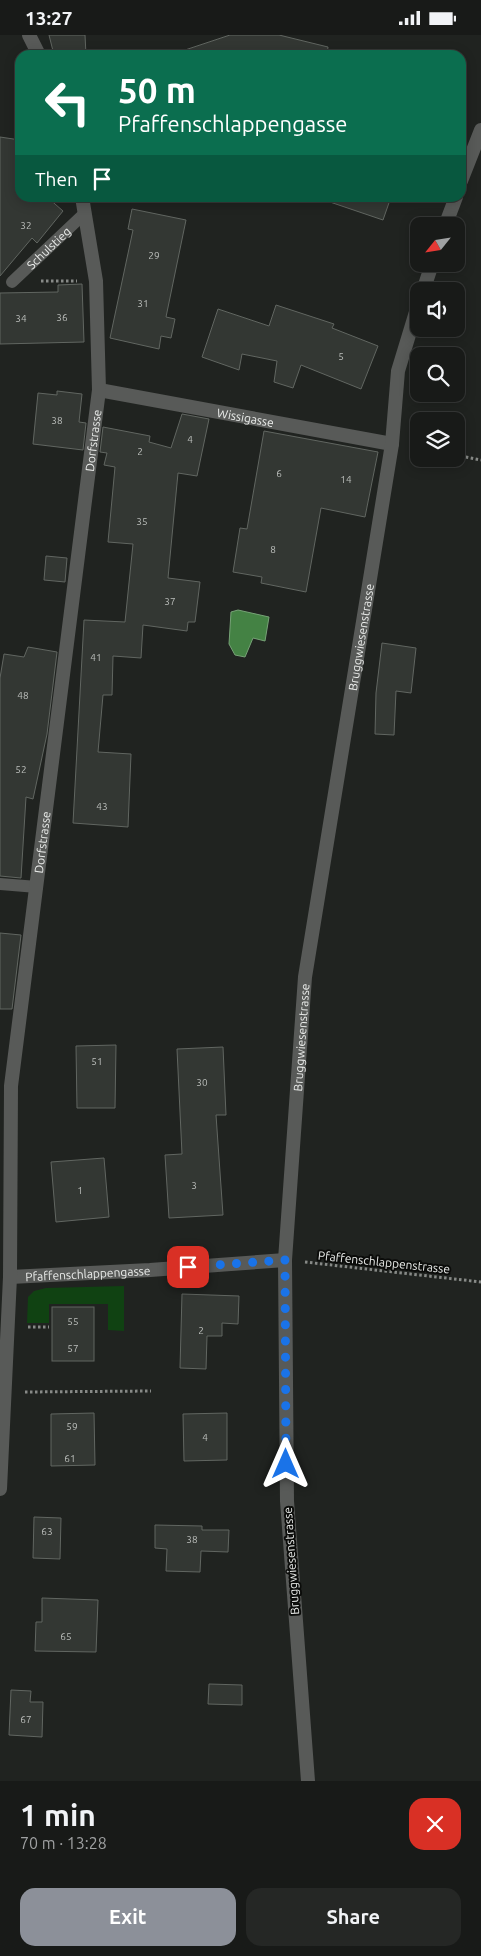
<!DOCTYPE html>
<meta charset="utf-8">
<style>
body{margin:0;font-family:Ubuntu,sans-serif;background:#252725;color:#f1f3f6;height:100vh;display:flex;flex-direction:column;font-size:19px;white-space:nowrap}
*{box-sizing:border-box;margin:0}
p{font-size:16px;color:#9fa1a2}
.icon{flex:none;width:28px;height:28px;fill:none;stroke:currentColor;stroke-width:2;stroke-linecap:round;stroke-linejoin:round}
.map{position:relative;height:1746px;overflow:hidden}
.sheet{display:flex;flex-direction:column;background:#181a18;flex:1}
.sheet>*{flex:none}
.hud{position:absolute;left:15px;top:15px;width:451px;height:152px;border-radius:15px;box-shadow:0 2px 12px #0003,0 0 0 1px #363837;background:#0b6e4f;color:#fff;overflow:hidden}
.needle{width:32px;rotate:240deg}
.controls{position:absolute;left:410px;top:182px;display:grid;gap:10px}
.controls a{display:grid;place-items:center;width:55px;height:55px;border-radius:10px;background:#181a18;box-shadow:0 2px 12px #0003,0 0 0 1px #363837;font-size:25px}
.pin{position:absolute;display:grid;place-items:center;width:42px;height:42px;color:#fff;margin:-21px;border-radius:10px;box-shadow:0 2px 8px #0006}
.me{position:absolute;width:55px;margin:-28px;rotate:0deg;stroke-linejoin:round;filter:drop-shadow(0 0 4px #0008)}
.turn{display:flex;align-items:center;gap:18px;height:105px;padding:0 20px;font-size:22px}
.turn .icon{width:65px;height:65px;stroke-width:2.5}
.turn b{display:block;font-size:35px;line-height:42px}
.then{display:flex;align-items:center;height:48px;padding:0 20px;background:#0003;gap:10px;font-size:19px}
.round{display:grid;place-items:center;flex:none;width:52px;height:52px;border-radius:15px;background:#252725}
.head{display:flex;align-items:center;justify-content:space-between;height:85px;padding:0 20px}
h1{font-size:30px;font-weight:600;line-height:38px}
.primary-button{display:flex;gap:10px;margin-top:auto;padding:10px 20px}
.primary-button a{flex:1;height:58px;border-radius:15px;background:#8c9099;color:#fff;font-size:20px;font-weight:600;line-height:58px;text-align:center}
.primary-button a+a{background:#252725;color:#f1f3f6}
.status{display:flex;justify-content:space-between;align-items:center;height:35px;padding:0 25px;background:#181a18;direction:ltr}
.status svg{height:14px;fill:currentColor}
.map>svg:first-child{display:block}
.green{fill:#104212}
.water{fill:#448244;stroke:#76a276}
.building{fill:#333733;stroke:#616661}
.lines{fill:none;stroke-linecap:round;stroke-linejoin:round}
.path{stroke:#878a87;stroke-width:3;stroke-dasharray:2.5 2.5;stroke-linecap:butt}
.service{stroke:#585a58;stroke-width:12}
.minor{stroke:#585a58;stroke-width:14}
.route{stroke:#1a73e8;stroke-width:9;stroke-dasharray:0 16.2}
.labels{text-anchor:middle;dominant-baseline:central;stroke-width:4;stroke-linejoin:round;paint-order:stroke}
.number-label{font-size:10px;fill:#bcbfbc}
.street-label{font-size:12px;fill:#eaecea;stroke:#0b0c0a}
</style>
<div class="status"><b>13:27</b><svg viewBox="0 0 49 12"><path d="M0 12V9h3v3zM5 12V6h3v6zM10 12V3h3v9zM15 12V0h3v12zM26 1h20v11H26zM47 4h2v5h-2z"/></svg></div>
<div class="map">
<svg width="481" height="1746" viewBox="0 0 481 1746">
<rect width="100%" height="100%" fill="#202320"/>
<polygon class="green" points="124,1251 124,1296 108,1295 108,1269 49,1269 49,1288 27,1288 28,1262 34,1256 46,1253"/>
<polygon class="water" points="238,575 269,582 265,606 253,603 245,622 235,620 229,609 231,577"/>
<g class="building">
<polygon points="49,0 85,0 86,20 54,20"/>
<polygon points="230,0 279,0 328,12 327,20 182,20 182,16"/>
<polygon points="0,102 20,105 20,162 47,162 63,176 37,208 32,203 0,241"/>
<polygon points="328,162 391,162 383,185 327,166"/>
<polygon points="132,174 186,185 166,282 175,284 171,303 161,301 159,314 110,303 133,195 128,194"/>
<polygon points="82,249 84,307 0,309 0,258 58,257 58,250"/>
<polygon points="276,270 334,289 332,293 378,311 361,354 301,330 293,353 274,347 277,326 242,319 239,335 202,322 218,274 269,291"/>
<polygon points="57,356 82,359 79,387 86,388 83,415 33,409 38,358 57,360"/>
<polygon points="182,379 209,384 197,441 178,438 168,543 200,547 195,587 188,587 187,596 143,590 141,623 113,621 112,660 103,660 98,717 131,719 128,792 73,788 84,585 125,587 133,509 108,507 115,432 104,430 107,418 100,417 103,392 150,401 149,407 171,413"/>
<polygon points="264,396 378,417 365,482 321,473 306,557 261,548 262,542 233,537 240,493 247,494"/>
<polygon points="46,521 67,523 65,547 44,545"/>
<polygon points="382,608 416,613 411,658 396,656 394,700 375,699 376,658"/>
<polygon points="28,612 57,617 47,699 33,764 26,762 21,843 0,841 0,643 4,619 24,622"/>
<polygon points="0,898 21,900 12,974 0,974"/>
<polygon points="116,1010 115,1073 77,1073 76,1011"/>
<polygon points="223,1012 226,1080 216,1080 223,1180 169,1183 165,1120 182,1119 177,1014"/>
<polygon points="104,1123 109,1182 56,1187 51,1127"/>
<polygon points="182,1259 239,1261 238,1289 222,1288 222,1301 207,1301 206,1334 180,1333"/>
<rect x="52" y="1272" width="42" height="54"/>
<polygon points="94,1378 95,1430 51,1431 51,1379"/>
<polygon points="227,1378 227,1425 184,1426 183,1379"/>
<polygon points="34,1482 61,1483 60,1524 33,1523"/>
<polygon points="155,1490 202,1491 202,1495 229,1495 228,1517 201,1516 200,1537 166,1536 167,1514 155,1513"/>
<polygon points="42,1563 98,1565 96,1617 35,1616 36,1587 42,1587"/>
<polygon points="209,1649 242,1650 242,1670 208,1669"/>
<polygon points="11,1655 31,1656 30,1667 43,1667 42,1702 9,1700"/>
</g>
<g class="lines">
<g class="path">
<polyline points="41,246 77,246"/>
<polyline points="410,412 419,414"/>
<polyline points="456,420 481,425"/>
<polyline points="305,1227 481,1247"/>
<polyline points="28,1292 49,1292"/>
<polyline points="25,1357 151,1356"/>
</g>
<g class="service">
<path id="s1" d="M12,247L85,178"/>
<polyline points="0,849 37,852"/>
</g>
<g class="minor">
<polyline points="29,0 39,20"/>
<polyline points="461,146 481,95"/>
<polyline points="445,191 456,162"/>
<polyline points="423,256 432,229"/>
<path id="s2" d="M99,355L392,409"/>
<path id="s3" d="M10,1242L150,1235L285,1225"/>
<path id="s4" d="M0,1454L10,1242L11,1051L99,355L96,246L82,162"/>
<path id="s5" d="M308,1746L287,1466L285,1225L305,942L392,409L398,336L419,267"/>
</g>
</g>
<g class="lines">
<polyline class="route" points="188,1232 285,1225 286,1429"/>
</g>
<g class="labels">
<g class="number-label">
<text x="26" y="190">32</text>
<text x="154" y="220">29</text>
<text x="143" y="268">31</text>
<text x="62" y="282">36</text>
<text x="21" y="283">34</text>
<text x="341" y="321">5</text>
<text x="57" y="385">38</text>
<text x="190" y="404">4</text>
<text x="140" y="416">2</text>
<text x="279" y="438">6</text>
<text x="346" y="444">14</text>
<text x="142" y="486">35</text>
<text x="273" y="514">8</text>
<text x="170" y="566">37</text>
<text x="96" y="622">41</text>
<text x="23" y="660">48</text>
<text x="21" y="734">52</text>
<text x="102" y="771">43</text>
<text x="97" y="1026">51</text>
<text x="202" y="1047">30</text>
<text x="194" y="1150">3</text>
<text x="80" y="1155">1</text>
<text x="73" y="1286">55</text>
<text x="201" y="1295">2</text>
<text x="73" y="1313">57</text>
<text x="72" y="1391">59</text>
<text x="205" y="1402">4</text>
<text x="70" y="1423">61</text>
<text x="47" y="1496">63</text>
<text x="192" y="1504">38</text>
<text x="66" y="1601">65</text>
<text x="26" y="1684">67</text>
</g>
<g class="street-label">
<text stroke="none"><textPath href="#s1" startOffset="50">Schulstieg</textPath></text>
<text stroke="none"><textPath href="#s2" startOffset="149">Wissigasse</textPath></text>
<text stroke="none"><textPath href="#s4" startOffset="1054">Dorfstrasse</textPath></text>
<text stroke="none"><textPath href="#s5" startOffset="1150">Bruggwiesenstrasse</textPath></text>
<text stroke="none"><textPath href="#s4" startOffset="649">Dorfstrasse</textPath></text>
<text stroke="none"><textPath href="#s5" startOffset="745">Bruggwiesenstrasse</textPath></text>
<text transform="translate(384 1227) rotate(6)">Pfaffenschlappenstrasse</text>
<text stroke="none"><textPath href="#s3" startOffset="78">Pfaffenschlappengasse</textPath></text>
<text transform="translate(291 1526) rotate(-94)">Bruggwiesenstrasse</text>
</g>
</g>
</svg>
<div class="controls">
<a><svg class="needle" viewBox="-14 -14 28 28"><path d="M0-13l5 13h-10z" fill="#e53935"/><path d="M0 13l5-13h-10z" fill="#9fa1a2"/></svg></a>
<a><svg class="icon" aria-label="sound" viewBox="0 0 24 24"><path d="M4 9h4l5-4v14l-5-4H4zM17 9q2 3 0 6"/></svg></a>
<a><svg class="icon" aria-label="search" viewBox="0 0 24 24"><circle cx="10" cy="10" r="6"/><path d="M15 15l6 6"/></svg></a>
<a><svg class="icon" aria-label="layers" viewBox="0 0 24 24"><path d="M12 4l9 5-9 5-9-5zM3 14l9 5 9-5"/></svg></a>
</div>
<div class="pin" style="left:188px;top:1232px;background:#d93025"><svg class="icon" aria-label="arrive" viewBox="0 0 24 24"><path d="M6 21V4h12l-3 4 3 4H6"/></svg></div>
<svg class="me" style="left:286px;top:1429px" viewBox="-20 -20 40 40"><path d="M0-17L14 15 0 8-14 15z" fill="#1a73e8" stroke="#fff" stroke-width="4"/></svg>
<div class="hud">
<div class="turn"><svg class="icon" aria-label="left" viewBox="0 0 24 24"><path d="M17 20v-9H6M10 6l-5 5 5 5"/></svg><div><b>50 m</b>Pfaffenschlappengasse</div></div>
<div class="then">Then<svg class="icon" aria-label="arrive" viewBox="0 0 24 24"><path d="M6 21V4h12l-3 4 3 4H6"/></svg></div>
</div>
</div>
<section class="sheet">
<div class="head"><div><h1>1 min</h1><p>70 m · 13:28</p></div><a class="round" style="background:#d93025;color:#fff"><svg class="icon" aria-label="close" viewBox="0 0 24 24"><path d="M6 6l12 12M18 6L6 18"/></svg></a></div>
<div class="primary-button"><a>Exit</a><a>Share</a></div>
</section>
